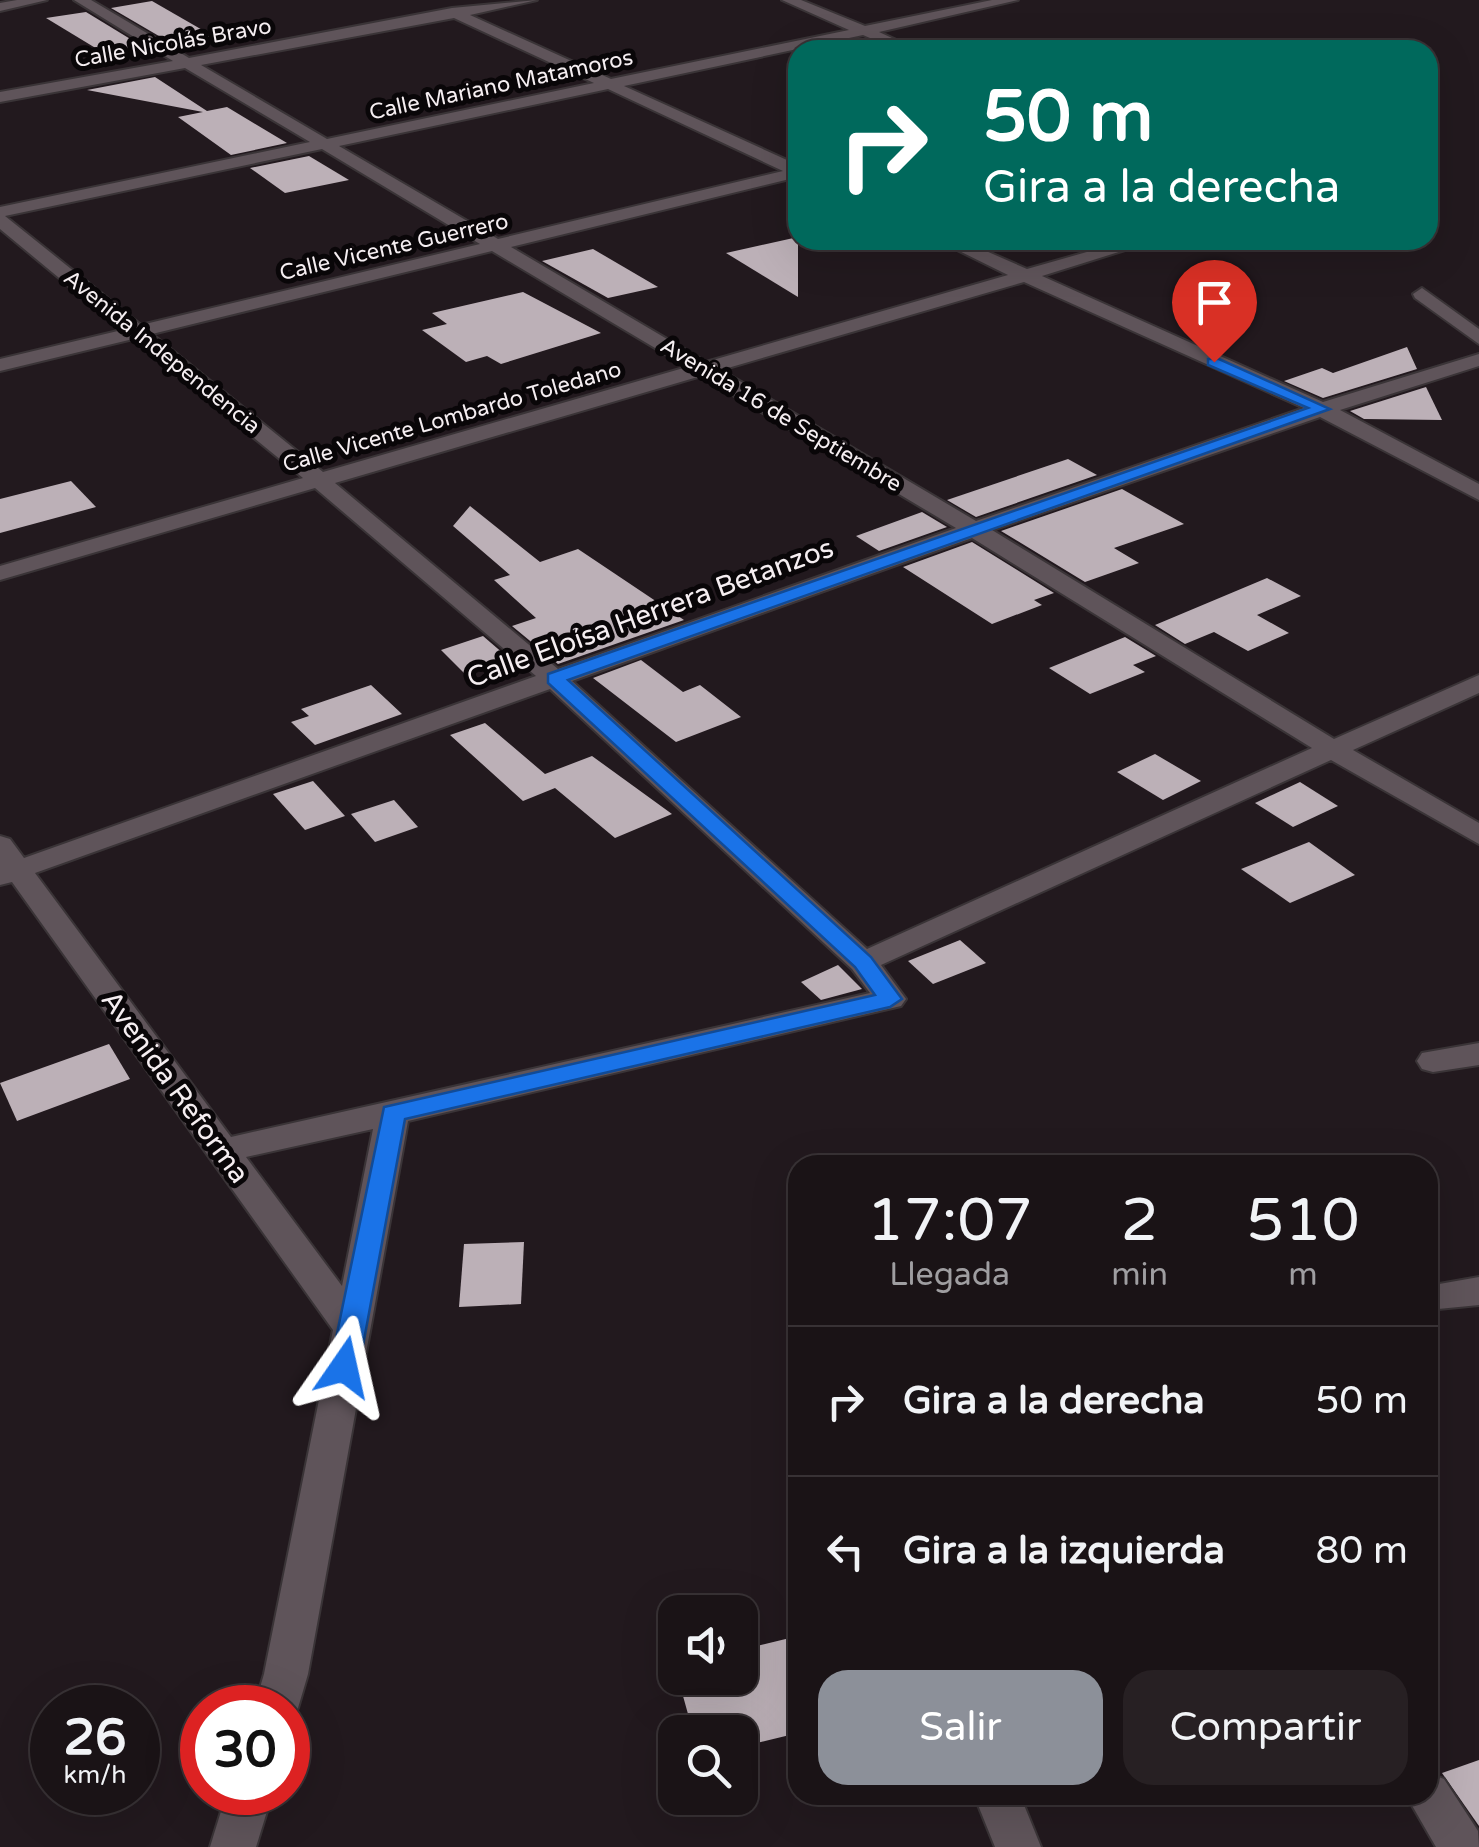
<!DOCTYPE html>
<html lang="es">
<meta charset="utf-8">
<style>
body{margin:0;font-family:"Varela Round",sans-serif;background:#272023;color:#f1f3f6;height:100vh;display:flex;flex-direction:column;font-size:38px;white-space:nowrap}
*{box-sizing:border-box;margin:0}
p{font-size:32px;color:#9f9ea1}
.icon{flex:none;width:55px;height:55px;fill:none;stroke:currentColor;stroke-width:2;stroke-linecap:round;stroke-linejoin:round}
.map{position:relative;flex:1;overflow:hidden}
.side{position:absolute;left:788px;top:1155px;width:650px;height:650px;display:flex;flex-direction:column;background:#1a1316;border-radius:30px;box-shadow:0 10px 40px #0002,0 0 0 2px #383235}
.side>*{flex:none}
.guide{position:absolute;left:788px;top:40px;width:650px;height:210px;border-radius:30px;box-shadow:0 10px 40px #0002,0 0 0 2px #383235;background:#00695c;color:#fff;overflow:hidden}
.fabs{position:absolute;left:658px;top:1595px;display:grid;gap:20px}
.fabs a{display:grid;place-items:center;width:100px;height:100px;border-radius:20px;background:#1a1316;box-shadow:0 10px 40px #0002,0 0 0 2px #383235;font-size:50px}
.speed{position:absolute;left:30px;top:1685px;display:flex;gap:20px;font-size:50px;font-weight:700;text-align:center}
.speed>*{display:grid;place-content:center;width:130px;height:130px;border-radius:50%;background:#1a1316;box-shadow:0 10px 40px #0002,0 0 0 2px #383235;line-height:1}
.speed small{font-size:25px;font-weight:400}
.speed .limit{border:15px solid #d22;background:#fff;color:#111}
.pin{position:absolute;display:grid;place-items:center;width:85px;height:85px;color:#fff;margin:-102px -42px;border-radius:50% 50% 50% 0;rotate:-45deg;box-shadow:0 0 10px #0007}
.pin .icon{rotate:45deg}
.me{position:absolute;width:110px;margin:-55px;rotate:11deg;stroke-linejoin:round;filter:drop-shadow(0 0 8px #0008)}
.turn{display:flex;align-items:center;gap:35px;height:210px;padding:0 30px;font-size:45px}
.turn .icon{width:130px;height:130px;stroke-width:2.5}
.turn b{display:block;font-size:70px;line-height:85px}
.eta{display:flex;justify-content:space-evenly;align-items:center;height:170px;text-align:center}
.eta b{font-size:60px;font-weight:600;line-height:70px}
.cta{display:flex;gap:20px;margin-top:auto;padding:20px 30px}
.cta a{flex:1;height:115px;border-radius:30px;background:#8c9099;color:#fff;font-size:40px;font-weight:600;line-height:115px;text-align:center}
.cta a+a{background:#272023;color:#f1f3f6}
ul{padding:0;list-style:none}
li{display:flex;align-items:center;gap:30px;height:150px;padding:0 30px;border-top:2px solid #383235}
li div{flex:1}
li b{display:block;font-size:38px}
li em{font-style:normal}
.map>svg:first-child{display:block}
.building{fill:#bcb0b7}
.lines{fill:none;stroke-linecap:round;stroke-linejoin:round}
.minor-casing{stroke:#3a3437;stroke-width:4}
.minor{fill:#5f545a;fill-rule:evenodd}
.route{fill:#1a73e8;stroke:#114b97;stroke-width:2.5}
.labels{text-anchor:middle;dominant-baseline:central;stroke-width:10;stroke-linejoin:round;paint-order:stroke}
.far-street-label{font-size:22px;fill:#f5eef1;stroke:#090608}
.street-label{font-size:28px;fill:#f5eef1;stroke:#090608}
</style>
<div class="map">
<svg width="1479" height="1847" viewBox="0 0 1479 1847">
<rect width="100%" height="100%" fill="#22191e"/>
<g class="building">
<polygon points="152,1 218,39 176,46 111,8"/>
<polygon points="86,12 150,51 112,58 46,18"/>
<polygon points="155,77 207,111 227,107 287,143 231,155 178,117 203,112 87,90"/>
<polygon points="309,156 349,180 285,193 250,168"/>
<polygon points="798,237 798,297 726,253"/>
<polygon points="593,249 658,287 608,298 542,261"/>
<polygon points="523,292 601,333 501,364 487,356 466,362 422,330 447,324 432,313"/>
<polygon points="1407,347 1417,369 1323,398 1284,381 1322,368 1333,373"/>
<polygon points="1426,387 1442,420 1364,419 1350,411"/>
<polygon points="1068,459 1097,475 976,517 947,500"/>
<polygon points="71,481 96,507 0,533 0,499"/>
<polygon points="1122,489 1184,524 1114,548 1139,563 1085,582 1001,531"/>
<polygon points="470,506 540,562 578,549 684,620 558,664 512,626 536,618 494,580 510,575 453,526"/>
<polygon points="922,512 947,527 879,551 856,536"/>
<polygon points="972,542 1054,593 1034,600 1042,605 992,624 903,567"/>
<polygon points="1267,578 1301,596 1257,615 1289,633 1248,651 1214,632 1185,644 1155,625"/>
<polygon points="483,636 512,661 466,675 441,650"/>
<polygon points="1125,637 1156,656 1133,665 1145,672 1090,694 1049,668"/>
<polygon points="641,660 683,692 700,685 741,717 676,742 593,678"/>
<polygon points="371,685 402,714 315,745 291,722 309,716 301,709"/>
<polygon points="485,723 545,774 592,756 672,814 615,838 555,788 523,801 450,735"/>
<polygon points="1155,754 1201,781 1163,800 1117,772"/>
<polygon points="313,781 345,816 305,830 273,794"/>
<polygon points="1300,782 1338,806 1293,827 1255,803"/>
<polygon points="394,800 418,827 375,842 351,814"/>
<polygon points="1309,842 1355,875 1290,903 1241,869"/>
<polygon points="960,940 986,963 933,984 908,961"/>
<polygon points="838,965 862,989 821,1000 801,982"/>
<polygon points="109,1044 130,1079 17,1121 0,1083"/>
<polygon points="524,1242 521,1304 459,1307 464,1244"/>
<polygon points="798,1636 798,1733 740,1747 740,1732 693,1732 678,1678 740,1678 740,1650"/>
<polygon points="1479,1760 1479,1826 1442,1773"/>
</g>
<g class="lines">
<g class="minor-casing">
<g id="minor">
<polygon points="17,0 47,0 0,11 0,3"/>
<path d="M74,0H91L189,58L452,8L537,0L470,15L611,79L849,30L782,0H801L865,26L992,0H1018L879,32L918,50H898L863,35L624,86L798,165V177L511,247L706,362L1008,275L937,240H961L1027,269L1129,240H1157L1042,276L1323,402L1479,354V366L1340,410L1479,484V500L1320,417L992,530L1334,739L1479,675V693L1353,750L1479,823V844L1331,760L881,965L906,999L901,1006L408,1121L308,1674L298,1708L288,1724V1708H254L264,1674L333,1330L12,882L0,885V836L10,839L24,858L536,676L315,488L0,580V566L303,478L133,339L0,371V359L122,330L0,229V207L310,142L185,68L0,102V92L173,61ZM454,18L594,83L327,139L201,65ZM608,89L783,171L498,239L339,146ZM322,149L480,244L141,325L5,216ZM492,251L687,367L323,472L152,334ZM1024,282L1304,408L976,521L721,370ZM701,376L956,528L558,669L335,483ZM972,538L1312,748L867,949L572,681ZM550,689L852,969L870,993L231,1137L35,873ZM373,1129L342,1286L246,1157Z"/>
<polygon points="1422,288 1479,329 1479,344 1415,298 1413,294"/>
<polygon points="1479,1043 1479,1065 1433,1072 1422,1069 1417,1061 1422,1053"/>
<polygon points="1479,1277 1479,1305 1428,1310 1428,1286"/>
<polygon points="1428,1773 1444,1779 1478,1831 1479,1847 1436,1847 1406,1795 1428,1795"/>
<polygon points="227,1792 273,1792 256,1847 210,1847"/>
<polygon points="974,1795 1020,1795 1041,1847 995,1847"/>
</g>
</g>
<use href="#minor" class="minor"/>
</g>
<polygon class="route" points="1208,359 1219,359 1330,409 568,680 871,957 902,999 890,1007 405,1119 359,1367 355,1375 344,1378 334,1375 330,1367 384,1107 875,995 855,967 548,683 548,674 1308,408 1208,365"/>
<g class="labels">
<g class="far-street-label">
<text transform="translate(173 43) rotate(-10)">Calle Nicolás Bravo</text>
<text transform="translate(501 85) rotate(-12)">Calle Mariano Matamoros</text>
<text transform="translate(394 247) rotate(-13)">Calle Vicente Guerrero</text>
<text transform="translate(162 352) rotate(39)">Avenida Independencia</text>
<text transform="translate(781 415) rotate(31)">Avenida 16 de Septiembre</text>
<text transform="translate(452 417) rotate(-16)">Calle Vicente Lombardo Toledano</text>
</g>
<g class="street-label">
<text transform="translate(650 613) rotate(-20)">Calle Eloísa Herrera Betanzos</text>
<text transform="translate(175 1087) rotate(54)">Avenida Reforma</text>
</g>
</g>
</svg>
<div class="fabs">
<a><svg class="icon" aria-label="sound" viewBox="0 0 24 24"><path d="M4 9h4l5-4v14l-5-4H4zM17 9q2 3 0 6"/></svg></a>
<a><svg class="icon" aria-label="search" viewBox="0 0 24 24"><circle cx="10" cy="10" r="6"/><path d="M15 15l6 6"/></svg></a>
</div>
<div class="speed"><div>26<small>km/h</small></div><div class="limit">30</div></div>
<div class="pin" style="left:1214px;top:362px;background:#d93025"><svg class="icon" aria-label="arrive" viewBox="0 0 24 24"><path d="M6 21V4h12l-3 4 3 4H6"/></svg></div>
<svg class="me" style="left:344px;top:1367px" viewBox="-20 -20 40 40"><path d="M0-17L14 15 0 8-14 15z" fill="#1a73e8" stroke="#fff" stroke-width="4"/></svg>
<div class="guide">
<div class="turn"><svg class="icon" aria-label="right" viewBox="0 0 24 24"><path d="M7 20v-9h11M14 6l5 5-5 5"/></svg><div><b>50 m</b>Gira a la derecha</div></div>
</div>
<section class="side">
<div class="eta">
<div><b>17:07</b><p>Llegada</p></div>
<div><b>2</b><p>min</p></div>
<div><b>510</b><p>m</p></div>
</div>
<ul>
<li><svg class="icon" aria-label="right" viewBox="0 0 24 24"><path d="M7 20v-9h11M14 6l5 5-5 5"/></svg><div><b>Gira a la derecha</b></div><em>50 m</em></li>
<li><svg class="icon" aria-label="left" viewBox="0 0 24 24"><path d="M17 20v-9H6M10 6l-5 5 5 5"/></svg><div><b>Gira a la izquierda</b></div><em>80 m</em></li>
</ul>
<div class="cta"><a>Salir</a><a>Compartir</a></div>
</section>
</div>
